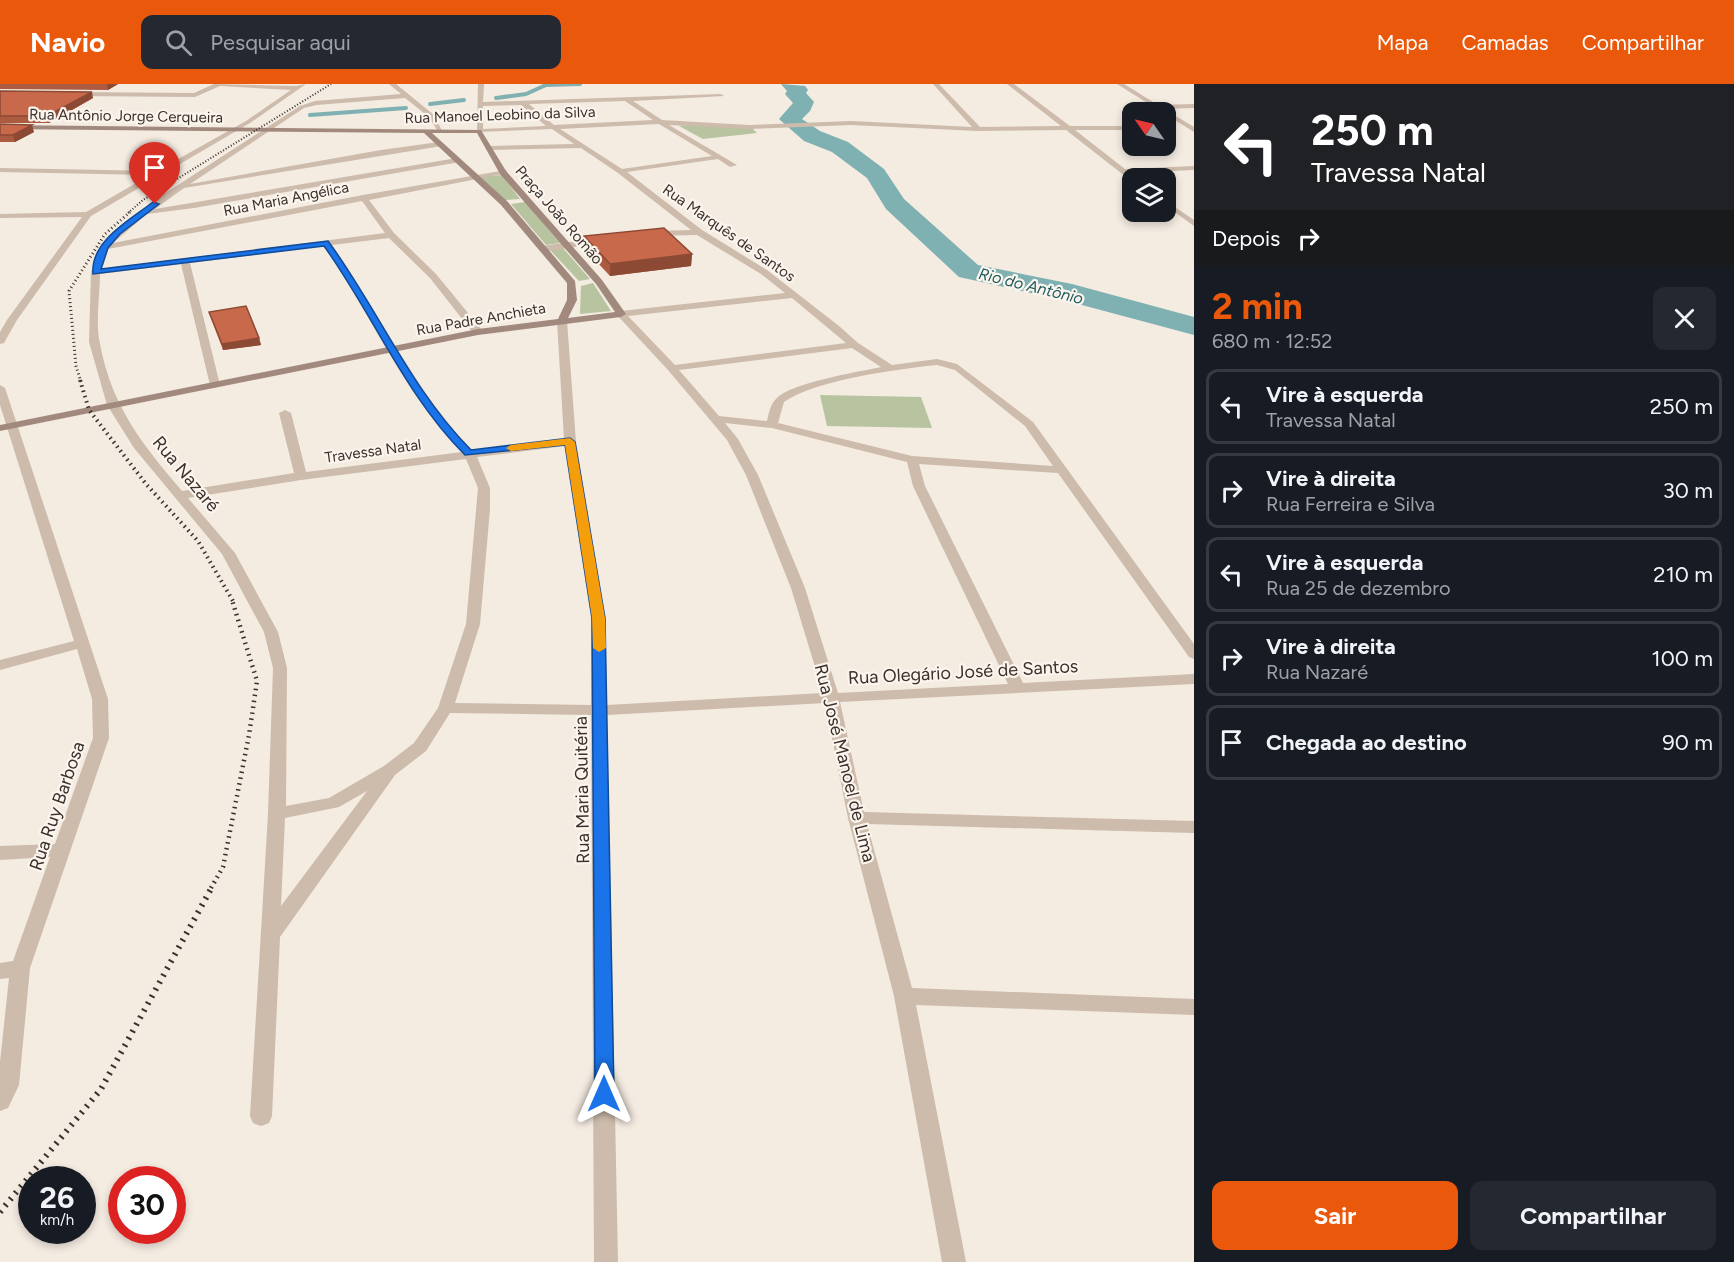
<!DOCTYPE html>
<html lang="pt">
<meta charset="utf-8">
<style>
body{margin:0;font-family:Figtree,sans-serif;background:#242831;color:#f1f3f6;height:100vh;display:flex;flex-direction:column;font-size:22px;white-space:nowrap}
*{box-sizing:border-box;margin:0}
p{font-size:20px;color:#9ea1a6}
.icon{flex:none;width:33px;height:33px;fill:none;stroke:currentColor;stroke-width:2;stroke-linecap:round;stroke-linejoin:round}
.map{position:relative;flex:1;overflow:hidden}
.side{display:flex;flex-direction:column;background:#171b24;width:540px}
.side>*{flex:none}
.top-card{background:#202124;color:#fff;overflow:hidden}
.needle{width:39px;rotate:304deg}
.controls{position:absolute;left:1122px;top:18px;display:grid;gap:12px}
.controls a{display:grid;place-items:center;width:54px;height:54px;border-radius:12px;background:#171b24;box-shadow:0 3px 9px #0003;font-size:30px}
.speed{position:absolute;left:18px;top:1082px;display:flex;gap:12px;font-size:30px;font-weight:700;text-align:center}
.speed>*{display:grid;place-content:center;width:78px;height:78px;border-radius:50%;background:#171b24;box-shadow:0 3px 9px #0003;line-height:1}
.speed small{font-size:15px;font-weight:400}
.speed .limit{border:9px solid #d22;background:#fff;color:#111}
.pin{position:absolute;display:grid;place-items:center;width:51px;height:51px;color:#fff;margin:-62px -26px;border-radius:50% 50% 50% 0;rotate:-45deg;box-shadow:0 0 6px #0007}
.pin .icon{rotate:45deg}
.me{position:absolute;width:66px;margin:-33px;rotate:0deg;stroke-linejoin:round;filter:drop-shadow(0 0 4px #0008)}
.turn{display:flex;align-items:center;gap:21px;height:126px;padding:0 18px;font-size:27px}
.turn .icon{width:78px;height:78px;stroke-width:2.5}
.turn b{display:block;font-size:42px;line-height:51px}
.then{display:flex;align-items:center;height:57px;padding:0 18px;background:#0003;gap:12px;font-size:22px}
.round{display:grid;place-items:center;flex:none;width:63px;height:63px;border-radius:12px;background:#242831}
.summary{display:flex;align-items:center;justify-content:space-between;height:102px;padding:0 18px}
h1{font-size:36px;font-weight:700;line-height:45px;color:#ea580c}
.cta{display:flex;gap:12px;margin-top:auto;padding:12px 18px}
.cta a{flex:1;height:69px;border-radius:12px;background:#ea580c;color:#fff;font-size:24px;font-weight:700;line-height:69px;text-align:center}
.cta a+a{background:#242831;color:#f1f3f6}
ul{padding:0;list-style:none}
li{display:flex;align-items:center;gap:18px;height:75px;margin:0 12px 9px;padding:0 6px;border:3px solid #363941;border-radius:12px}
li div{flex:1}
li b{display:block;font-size:22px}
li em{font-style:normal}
header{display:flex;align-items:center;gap:36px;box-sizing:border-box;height:84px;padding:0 30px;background:#ea580c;color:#fff}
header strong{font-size:28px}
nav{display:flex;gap:33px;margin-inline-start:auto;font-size:21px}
.search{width:420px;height:54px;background:#242831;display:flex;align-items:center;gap:15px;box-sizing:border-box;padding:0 21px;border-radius:12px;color:#9ea1a6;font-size:22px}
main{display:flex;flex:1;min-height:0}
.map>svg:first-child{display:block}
.green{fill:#b8c4a0}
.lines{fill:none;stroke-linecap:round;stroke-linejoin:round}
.stream{stroke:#7fb0b2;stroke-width:4}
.river{fill:#7fb0b2;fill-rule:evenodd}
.street{fill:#cdbbac;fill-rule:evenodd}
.secondary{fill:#a18a7d;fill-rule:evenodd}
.rail-far4{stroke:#3b302b;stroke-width:2;stroke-dasharray:1 2;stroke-linecap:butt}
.rail-far3{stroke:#3b302b;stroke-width:3;stroke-dasharray:1 3;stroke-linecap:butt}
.rail-far2{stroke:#3b302b;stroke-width:4;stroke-dasharray:1.5 4;stroke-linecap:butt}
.rail-far1{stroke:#3b302b;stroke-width:4.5;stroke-dasharray:1.5 4.5;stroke-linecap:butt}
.rail{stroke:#3b302b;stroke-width:6;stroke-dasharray:2 6;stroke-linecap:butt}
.wall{fill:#ac5a40}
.shaded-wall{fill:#8c4a34}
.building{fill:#c8694b;stroke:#8c4a34;stroke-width:1.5}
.route{fill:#1a73e8;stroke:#114b97;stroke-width:1.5}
.slow{fill:#f59e0b}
.labels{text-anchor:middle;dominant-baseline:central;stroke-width:4.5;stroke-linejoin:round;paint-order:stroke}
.far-street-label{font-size:15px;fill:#3b302b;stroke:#fbf5ee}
.far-water-label{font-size:16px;font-style:italic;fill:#1f5a5e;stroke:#fbf5ee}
.street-label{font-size:18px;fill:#3b302b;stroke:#fbf5ee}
</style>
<header>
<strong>Navio</strong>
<div class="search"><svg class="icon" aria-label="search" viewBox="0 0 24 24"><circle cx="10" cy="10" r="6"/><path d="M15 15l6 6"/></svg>Pesquisar aqui</div>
<nav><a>Mapa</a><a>Camadas</a><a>Compartilhar</a></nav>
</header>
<main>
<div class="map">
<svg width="1194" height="1178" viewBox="0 0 1194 1178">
<rect width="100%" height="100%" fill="#f4ebe1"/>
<g class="green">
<polygon points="687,41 752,44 757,49 703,55 679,42"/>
<polygon points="502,91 520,115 505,116 480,93"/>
<polygon points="525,118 560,159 546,161 511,120"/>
<polygon points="562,163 590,195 579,197 550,166"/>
<polygon points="593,199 611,227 580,230 581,202"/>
<polygon points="820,311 921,313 932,344 827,342"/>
</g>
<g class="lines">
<g class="stream">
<polyline points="496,14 526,10 546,1 580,0"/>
<polyline points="430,20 464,16"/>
<polyline points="310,31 406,24"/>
</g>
<polygon class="river" points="781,0 805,2 808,6 806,9 814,18 810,27 802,35 820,47 848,58 884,85 904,115 978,181 1072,200 1194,233 1194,251 1067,217 959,193 886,125 867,94 832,68 804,57 779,35 793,19 785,10 787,7"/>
<g class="street">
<polygon points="214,0 296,2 306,0 250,39 91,132 17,236 4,259 0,260 0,248 7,236 82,133 0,134 0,130 86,128 150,91 0,88 0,84 157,87 246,37 291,6 220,2 195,13 72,12 69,10 72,8 194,9"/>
<path d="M389,0H396L434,31L443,49H439L429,33L405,14L316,21L304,24L190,100L381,66L439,58L442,62L184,104L155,125L457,74L460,78L194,124L147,130L113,159L363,111L506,86L507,88L503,90L369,116L394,149L436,190L482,246V250H474L430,194L389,154L332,161C380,229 414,307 473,367L564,355L557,237L562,234L567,237L576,358L605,534L607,621L823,609L791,504L746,391L727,356L668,286L616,230L621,227L785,209L761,190L697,151L648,152V148L651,147L691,146L618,89L581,64L488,66L491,62L574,60L552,45L477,48L478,0H484L483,18L721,10L724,12L633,17L662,36L749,41L851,37L972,43L933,0H939L980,43L1061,42L1007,0H1014L1070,42H1132V46H1075L1125,85L1194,82V86L1131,89L1137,94L1130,96L1066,46L978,47L851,41L749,45L669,41L737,81L730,83L718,75L627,88L702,146L767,186L839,242L858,259L892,281L937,275L957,280L1033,338L1194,560V575L1189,573L1058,389L919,380L925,402L1023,599L1194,590V600L840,618L864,728L1194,737V749L867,740L912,904L1194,915V931L916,921L966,1178H942L894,912L848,734L825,619L607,631L618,1178H594L591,631L450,629L426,667L395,691L280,853L272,1032L269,1039L261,1042L253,1039L250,1032L268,730L273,584L264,548L222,470L134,364L107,321L89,258L91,188L100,163L115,146L164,110L300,22L315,17L401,10ZM625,17L653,36L554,41L529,20ZM521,21L546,42L483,45V22ZM659,40L712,72L622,85L560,45ZM362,117L385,149L102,185L108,165ZM324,162C371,230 403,309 462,368L306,388L291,329L285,326L279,329L294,389L182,407C142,360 112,323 100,260C95,238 100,212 100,190L181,180L210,301L215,304L220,301L190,179ZM792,214L846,259L675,281L628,232ZM852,264L881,283C858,288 789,299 776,315C770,321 769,329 767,337L719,332L679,286ZM937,281L955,286L1025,342L1053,382L912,372L778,339L784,318C815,296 898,285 937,281ZM725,339L772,344L907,378L913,402L1008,600L838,609L805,504L758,391L738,355ZM565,362L591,534V621L455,619L480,540L490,425V404L477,373ZM466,375L478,404L466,540L438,624L414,659L384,682L329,714L286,722L287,584L278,548L235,469L188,414L301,396ZM367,707L281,822L285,734L339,723Z"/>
<polygon points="1117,0 1124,0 1158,21 1194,20 1194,24 1164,25 1194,43 1194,48"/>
<polygon points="1166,117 1194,136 1194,142 1166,122"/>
<polygon points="604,153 607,154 607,158 542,168 538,165 542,162"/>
<polygon points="0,301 5,304 108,615 109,654 30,884 19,1001 8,1024 0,1027 0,978 9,894 0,895 0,879 13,877 50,773 0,776 0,762 55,760 93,654 92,615 77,565 0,586 0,576 74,557 0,321"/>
</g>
<path class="secondary" d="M0,41L481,46L506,87L602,196L626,230L621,233L478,251L0,347V341L478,245L558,235L567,216V199L501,121L424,49L0,45ZM432,49H477L500,90L596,200L615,228L568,234L577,216L575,197L507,117Z"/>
<polyline class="rail-far4" points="128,129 143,116 331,0"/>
<polyline class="rail-far3" points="81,298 76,282 69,207 105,150 130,128"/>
<polyline class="rail-far2" points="80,296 89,326 146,400 198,457 233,517"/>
<polyline class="rail-far1" points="211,804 223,783 249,651 257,597 232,516"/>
<polyline class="rail" points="0,1128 101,1005 212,803"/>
</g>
<g class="wall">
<polygon points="0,0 118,0 108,6 0,5"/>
<polygon points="0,7 93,14 49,39 0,39"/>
<polygon points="0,40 34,48 15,58 0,58"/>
<polygon points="584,152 692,170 691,182 610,192 584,164"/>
<polygon points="209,228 259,254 261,261 223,266 211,234"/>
</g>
<g class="shaded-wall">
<polygon points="107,0 118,0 108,6"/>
<polygon points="92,8 93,14 49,39 47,32"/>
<polygon points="32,41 34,48 15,58 13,51"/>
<polygon points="692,170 691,182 610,192 610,180"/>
<polygon points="259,254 261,261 223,266 222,260"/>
</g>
<g class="building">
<polygon points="0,7 92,8 47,32 0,32"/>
<polygon points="0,40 32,41 13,51 0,51"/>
<polygon points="664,144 692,170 610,180 584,152"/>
<polygon points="246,222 259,254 222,260 209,228"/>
</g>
<path class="route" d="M153,118L159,120L120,150L108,164L101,185L328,157C378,225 411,306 471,366L570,354L575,358L605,534L614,1010L611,1016L604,1019L598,1016L595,1010L592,534L565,361L465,371C405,311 373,230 324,162L93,190C90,157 130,136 153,118Z"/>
<polygon class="slow" points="570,354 575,358 605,534 606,564 599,568 593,564 592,534 565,361 511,367 506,364 511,361"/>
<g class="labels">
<g class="far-street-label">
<text transform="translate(500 31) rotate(-2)">Rua Manoel Leobino da Silva</text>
<text transform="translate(126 32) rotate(1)">Rua Antônio Jorge Cerqueira</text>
<text transform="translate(286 115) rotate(-11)">Rua Maria Angélica</text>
<text transform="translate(559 131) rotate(49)">Praça João Romão</text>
<text transform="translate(729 149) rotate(35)">Rua Marquês de Santos</text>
<text transform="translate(481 235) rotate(-10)">Rua Padre Anchieta</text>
<text transform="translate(373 367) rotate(-8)">Travessa Natal</text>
</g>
<g class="far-water-label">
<text transform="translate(1031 202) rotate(14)">Rio do Antônio</text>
</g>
<g class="street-label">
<text transform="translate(186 390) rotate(50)">Rua Nazaré</text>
<text transform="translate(963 588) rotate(-3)">Rua Olegário José de Santos</text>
<text transform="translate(845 679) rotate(76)">Rua José Manoel de Lima</text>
<text transform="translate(582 706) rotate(-91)">Rua Maria Quitéria</text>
<text transform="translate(57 722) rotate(-71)">Rua Ruy Barbosa</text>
</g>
</g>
</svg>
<div class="controls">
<a><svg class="needle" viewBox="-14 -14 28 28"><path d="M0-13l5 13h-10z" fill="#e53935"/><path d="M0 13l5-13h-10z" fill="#9ea1a6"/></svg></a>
<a><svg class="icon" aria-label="layers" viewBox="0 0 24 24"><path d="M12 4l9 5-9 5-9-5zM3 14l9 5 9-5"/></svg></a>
</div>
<div class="speed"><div>26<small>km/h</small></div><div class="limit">30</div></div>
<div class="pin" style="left:155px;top:120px;background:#d93025"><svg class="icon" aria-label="arrive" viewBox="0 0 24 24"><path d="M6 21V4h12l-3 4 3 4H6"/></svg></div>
<svg class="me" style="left:604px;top:1010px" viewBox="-20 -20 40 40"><path d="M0-17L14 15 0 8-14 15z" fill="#1a73e8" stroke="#fff" stroke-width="4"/></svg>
</div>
<section class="side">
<div class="top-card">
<div class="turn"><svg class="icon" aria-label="left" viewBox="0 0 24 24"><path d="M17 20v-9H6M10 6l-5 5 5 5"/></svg><div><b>250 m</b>Travessa Natal</div></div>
<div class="then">Depois<svg class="icon" aria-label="right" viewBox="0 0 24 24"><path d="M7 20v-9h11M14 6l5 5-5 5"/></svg></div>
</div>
<div class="summary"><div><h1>2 min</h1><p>680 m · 12:52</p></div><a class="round"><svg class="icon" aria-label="close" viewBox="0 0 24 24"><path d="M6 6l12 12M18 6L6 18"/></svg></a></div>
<ul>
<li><svg class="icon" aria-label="left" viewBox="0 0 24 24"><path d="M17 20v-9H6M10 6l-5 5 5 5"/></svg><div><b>Vire à esquerda</b><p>Travessa Natal</p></div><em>250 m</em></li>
<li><svg class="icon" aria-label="right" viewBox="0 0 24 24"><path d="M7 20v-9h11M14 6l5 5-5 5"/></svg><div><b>Vire à direita</b><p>Rua Ferreira e Silva</p></div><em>30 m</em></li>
<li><svg class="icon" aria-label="left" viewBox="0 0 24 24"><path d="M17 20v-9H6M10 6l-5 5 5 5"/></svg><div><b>Vire à esquerda</b><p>Rua 25 de dezembro</p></div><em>210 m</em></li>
<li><svg class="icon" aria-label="right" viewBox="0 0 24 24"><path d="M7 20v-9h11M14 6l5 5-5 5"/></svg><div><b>Vire à direita</b><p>Rua Nazaré</p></div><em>100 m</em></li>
<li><svg class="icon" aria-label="arrive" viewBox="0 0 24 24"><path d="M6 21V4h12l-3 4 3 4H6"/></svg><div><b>Chegada ao destino</b></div><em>90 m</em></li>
</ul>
<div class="cta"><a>Sair</a><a>Compartilhar</a></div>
</section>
</main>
